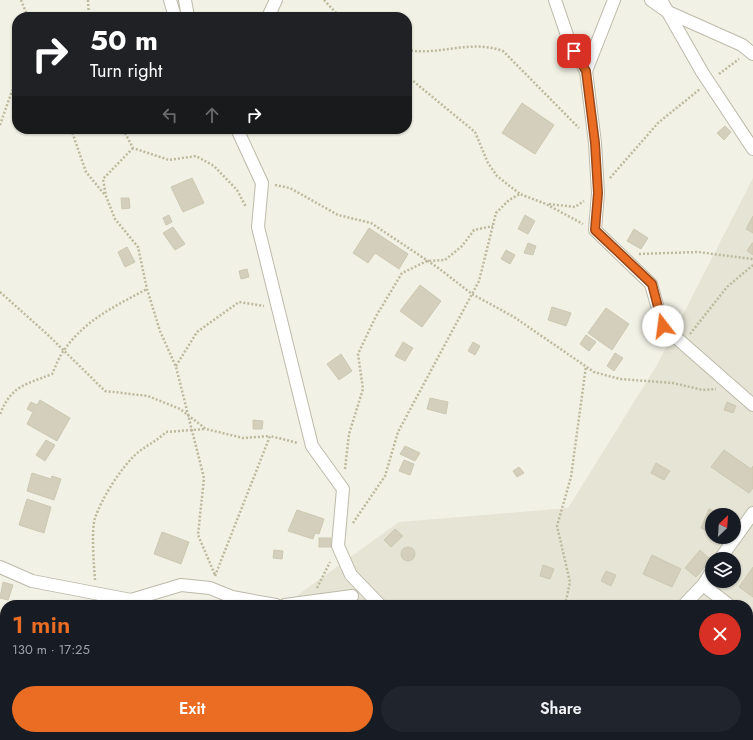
<!DOCTYPE html>
<meta charset="utf-8">
<style>
body{margin:0;font-family:Jost,sans-serif;background:#20242c;color:#f1f3f6;height:100vh;display:flex;flex-direction:column;font-size:15px;white-space:nowrap}
*{box-sizing:border-box;margin:0}
p{font-size:13px;color:#9ea1a6}
.icon{flex:none;width:22px;height:22px;fill:none;stroke:currentColor;stroke-width:2;stroke-linecap:round;stroke-linejoin:round}
.map{position:relative;flex:1;overflow:hidden}
.sheet{position:absolute;left:0px;top:600px;width:753px;height:140px;display:flex;flex-direction:column;background:#171b24;border-radius:16px 16px 0 0;box-shadow:0 1px 3px #0004}
.sheet>*{flex:none}
.hud{position:absolute;left:12px;top:12px;width:400px;height:122px;border-radius:16px;box-shadow:0 1px 3px #0004;background:#202124;color:#fff;overflow:hidden}
.needle{width:26px;rotate:25deg}
.fabs{position:absolute;left:705px;top:508px;display:grid;gap:8px}
.fabs a{display:grid;place-items:center;width:36px;height:36px;border-radius:50%;background:#171b24;box-shadow:0 1px 3px #0004;font-size:20px}
.pin{position:absolute;display:grid;place-items:center;width:34px;height:34px;color:#fff;margin:-17px;border-radius:8px;box-shadow:0 2px 6px #0006}
.me{position:absolute;width:44px;margin:-22px;rotate:345deg;stroke-linejoin:round;filter:drop-shadow(0 0 3px #0008)}
.turn{display:flex;align-items:center;gap:14px;height:84px;padding:0 12px;font-size:18px}
.turn .icon{width:52px;height:52px;stroke-width:2.5}
.turn b{display:block;font-size:28px;line-height:34px}
.lanes{display:flex;align-items:center;height:38px;padding:0 12px;background:#0003;justify-content:center;gap:20px;direction:ltr}
.lanes .off{opacity:.35}
.round{display:grid;place-items:center;flex:none;width:42px;height:42px;border-radius:21px;background:#20242c}
.head{display:flex;align-items:center;justify-content:space-between;height:68px;padding:0 12px}
h1{font-size:24px;font-weight:600;line-height:30px;color:#eb6d24}
.primary-button{display:flex;gap:8px;margin-top:auto;padding:8px 12px}
.primary-button a{flex:1;height:46px;border-radius:24px;background:#eb6d24;color:#fff;font-size:16px;font-weight:600;line-height:46px;text-align:center}
.primary-button a+a{background:#20242c;color:#f1f3f6}
.map>svg:first-child{display:block}
.residential{fill:#e5e4d5;fill-rule:evenodd}
.building{fill:#d3cfbc;stroke:#cdc8b0}
.lines{fill:none;stroke-linecap:round;stroke-linejoin:round}
.minor-casing{stroke:#bdbaa9;stroke-width:14}
.path{stroke:#bdb99c;stroke-width:2.5;stroke-dasharray:2 2;stroke-linecap:butt}
.minor{stroke:#fff;stroke-width:12}
.route-casing{stroke:#994717;stroke-width:10}
.route{stroke:#eb6d24;stroke-width:7}
</style>
<div class="map">
<svg width="753" height="740" viewBox="0 0 753 740">
<rect width="100%" height="100%" fill="#f2f1e6"/>
<path class="residential" d="M753,178V740H11L19,735H748V605H284L399,522L568,508L657,365ZM712,515H734V537H712ZM712,559H734V581H712Z"/>
<g class="building">
<polygon points="522,103 554,125 535,154 502,133"/>
<polygon points="725,126 731,132 724,140 717,133"/>
<polygon points="192,178 204,203 183,212 171,187"/>
<polygon points="121,198 129,198 130,208 122,209"/>
<polygon points="169,215 172,222 166,225 163,218"/>
<polygon points="525,215 535,221 528,234 518,229"/>
<polygon points="753,216 753,233 746,229"/>
<polygon points="173,227 185,244 175,250 163,233"/>
<polygon points="369,228 408,254 399,269 375,253 368,263 353,253"/>
<polygon points="634,229 648,238 641,249 627,241"/>
<polygon points="528,243 536,246 533,255 524,253"/>
<polygon points="752,243 753,243 753,255 747,251"/>
<polygon points="127,247 135,262 125,267 118,252"/>
<polygon points="506,250 515,255 510,264 501,259"/>
<polygon points="247,269 249,277 241,279 239,271"/>
<polygon points="420,285 441,301 422,327 400,311"/>
<polygon points="552,307 571,313 566,326 548,320"/>
<polygon points="606,308 629,324 612,350 588,333"/>
<polygon points="586,335 596,342 589,351 580,344"/>
<polygon points="403,342 413,348 405,361 395,356"/>
<polygon points="473,342 480,346 475,355 468,351"/>
<polygon points="615,353 623,358 614,371 607,366"/>
<polygon points="341,354 352,371 339,380 327,364"/>
<polygon points="430,398 448,402 446,414 427,409"/>
<polygon points="40,400 70,418 57,441 27,424 33,412 27,409 31,402 37,405"/>
<polygon points="727,402 736,406 733,413 724,410"/>
<polygon points="253,420 263,421 262,429 253,429"/>
<polygon points="46,440 55,445 45,461 36,455"/>
<polygon points="405,446 420,453 415,461 400,454"/>
<polygon points="724,450 751,469 753,466 753,488 749,493 711,467"/>
<polygon points="404,460 414,464 410,475 399,471"/>
<polygon points="656,463 670,471 664,480 651,473"/>
<polygon points="519,467 524,473 517,477 513,471"/>
<polygon points="32,473 51,479 52,476 61,479 54,500 27,491"/>
<polygon points="27,499 51,507 44,533 19,525"/>
<polygon points="709,509 723,515 712,515 712,533 701,528"/>
<polygon points="297,510 324,519 319,534 315,533 313,539 288,531"/>
<polygon points="395,529 403,536 391,547 384,540"/>
<polygon points="162,532 189,542 181,564 154,554"/>
<rect x="319" y="538" width="12" height="9"/>
<circle cx="408" cy="554" r="7"/>
<polygon points="274,550 283,551 282,559 273,558"/>
<polygon points="700,550 711,560 696,577 685,568"/>
<polygon points="652,555 681,569 672,587 643,574"/>
<polygon points="543,565 554,569 550,579 540,576"/>
<polygon points="753,567 753,597 739,587"/>
<polygon points="606,571 616,575 611,586 601,581"/>
<polygon points="3,582 13,585 8,600 0,598"/>
<polygon points="753,643 753,661 748,658 748,651"/>
<polygon points="564,735 583,735 589,739 561,740"/>
</g>
<g class="lines">
<g class="minor-casing">
<g id="minor">
<polyline points="170,0 175,17"/>
<polyline points="185,0 188,17"/>
<polyline points="555,0 569,41 586,71 595,143 598,193 595,230 651,284 663,326 753,405"/>
<polyline points="651,0 668,12 742,45 753,54"/>
<polyline points="661,0 702,72 753,149"/>
<polyline points="268,17 276,0"/>
<polyline points="586,71 614,0"/>
<polyline points="237,129 262,183 258,227 312,446 343,489 338,546 351,575 380,605"/>
<polyline points="720,559 753,513"/>
<polyline points="0,567 32,581 131,600 181,585 210,588 232,597 276,605"/>
<polyline points="712,571 703,585 729,605"/>
<polyline points="285,605 352,596"/>
<polyline points="684,605 703,585"/>
<polyline points="748,618 753,621"/>
<polyline points="0,663 5,664"/>
<polyline points="225,735 237,740"/>
<polyline points="354,735 355,740"/>
<polyline points="454,735 456,740"/>
<polyline points="617,740 617,735"/>
<polyline points="750,740 753,735"/>
</g>
</g>
<g class="path">
<polyline points="21,0 28,17"/>
<polyline points="88,0 89,17"/>
<polyline points="324,0 340,17"/>
<path d="M407,50C439,56 471,39 503,51L579,128"/>
<polyline points="719,74 739,59"/>
<polyline points="407,76 475,132 488,163 497,176 520,194"/>
<polyline points="0,125 12,91 17,85"/>
<polyline points="71,129 86,172 105,195"/>
<polyline points="125,129 125,133 133,148 169,160 196,156 214,166 237,190 246,207"/>
<polyline points="133,148 103,179 106,196 115,219 138,247 147,289 160,331 176,367 204,478 198,535 215,575"/>
<polyline points="610,178 658,123 700,89"/>
<polyline points="275,185 290,188 338,215 371,223 437,267 472,294 514,317 594,372 620,379 673,383 703,390 716,389"/>
<polyline points="549,204 575,207 584,201"/>
<polyline points="639,254 698,252 753,259"/>
<polyline points="0,292 47,334 105,391 148,396 180,409 206,429 243,438 270,436"/>
<polyline points="690,334 727,287 753,265"/>
<polyline points="176,366 197,332 239,302 264,306"/>
<path d="M0,414C12,385 25,385 52,374C56,366 59,356 65,349C85,320 117,305 147,289"/>
<polyline points="345,469 349,434 363,389 358,354 375,318 402,273 427,261 445,260 462,246 474,230 493,226"/>
<polyline points="353,523 385,476 398,432 479,281 496,213 509,200 520,194 546,204 583,224"/>
<polyline points="215,576 270,436 298,443"/>
<path d="M95,580C94,566 91,530 95,518C102,498 119,471 134,456C143,447 156,442 166,432L205,429"/>
<polyline points="317,588 330,562"/>
<polyline points="565,605 570,582 557,526 571,477 586,366"/>
<polyline points="66,735 67,740"/>
<polyline points="132,735 133,740"/>
<polyline points="197,740 207,735"/>
<polyline points="282,740 289,735"/>
<polyline points="510,740 511,735"/>
</g>
<use href="#minor" class="minor"/>
</g>
<g class="lines">
<g class="route-casing">
<polyline id="route" points="574,51 586,71 595,143 598,193 595,230 652,284 663,326"/>
</g>
<use href="#route" class="route"/>
</g>
</svg>
<div class="fabs">
<a><svg class="needle" viewBox="-14 -14 28 28"><path d="M0-13l5 13h-10z" fill="#e53935"/><path d="M0 13l5-13h-10z" fill="#9ea1a6"/></svg></a>
<a><svg class="icon" aria-label="layers" viewBox="0 0 24 24"><path d="M12 4l9 5-9 5-9-5zM3 14l9 5 9-5"/></svg></a>
</div>
<div class="pin" style="left:574px;top:51px;background:#d93025"><svg class="icon" aria-label="arrive" viewBox="0 0 24 24"><path d="M6 21V4h12l-3 4 3 4H6"/></svg></div>
<svg class="me" style="left:663px;top:326px" viewBox="-20 -20 40 40"><circle r="19" fill="#fff"/><path d="M0-13L10 11 0 6-10 11z" fill="#eb6d24"/></svg>
<div class="hud">
<div class="turn"><svg class="icon" aria-label="right" viewBox="0 0 24 24"><path d="M7 20v-9h11M14 6l5 5-5 5"/></svg><div><b>50 m</b>Turn right</div></div>
<div class="lanes"><svg class="icon off" aria-label="left" viewBox="0 0 24 24"><path d="M17 20v-9H6M10 6l-5 5 5 5"/></svg><svg class="icon off" aria-label="ahead" viewBox="0 0 24 24"><path d="M12 20V5M6 11l6-6 6 6"/></svg><svg class="icon" aria-label="right" viewBox="0 0 24 24"><path d="M7 20v-9h11M14 6l5 5-5 5"/></svg></div>
</div>
<section class="sheet">
<div class="head"><div><h1>1 min</h1><p>130 m · 17:25</p></div><a class="round" style="background:#d93025;color:#fff"><svg class="icon" aria-label="close" viewBox="0 0 24 24"><path d="M6 6l12 12M18 6L6 18"/></svg></a></div>
<div class="primary-button"><a>Exit</a><a>Share</a></div>
</section>
</div>
